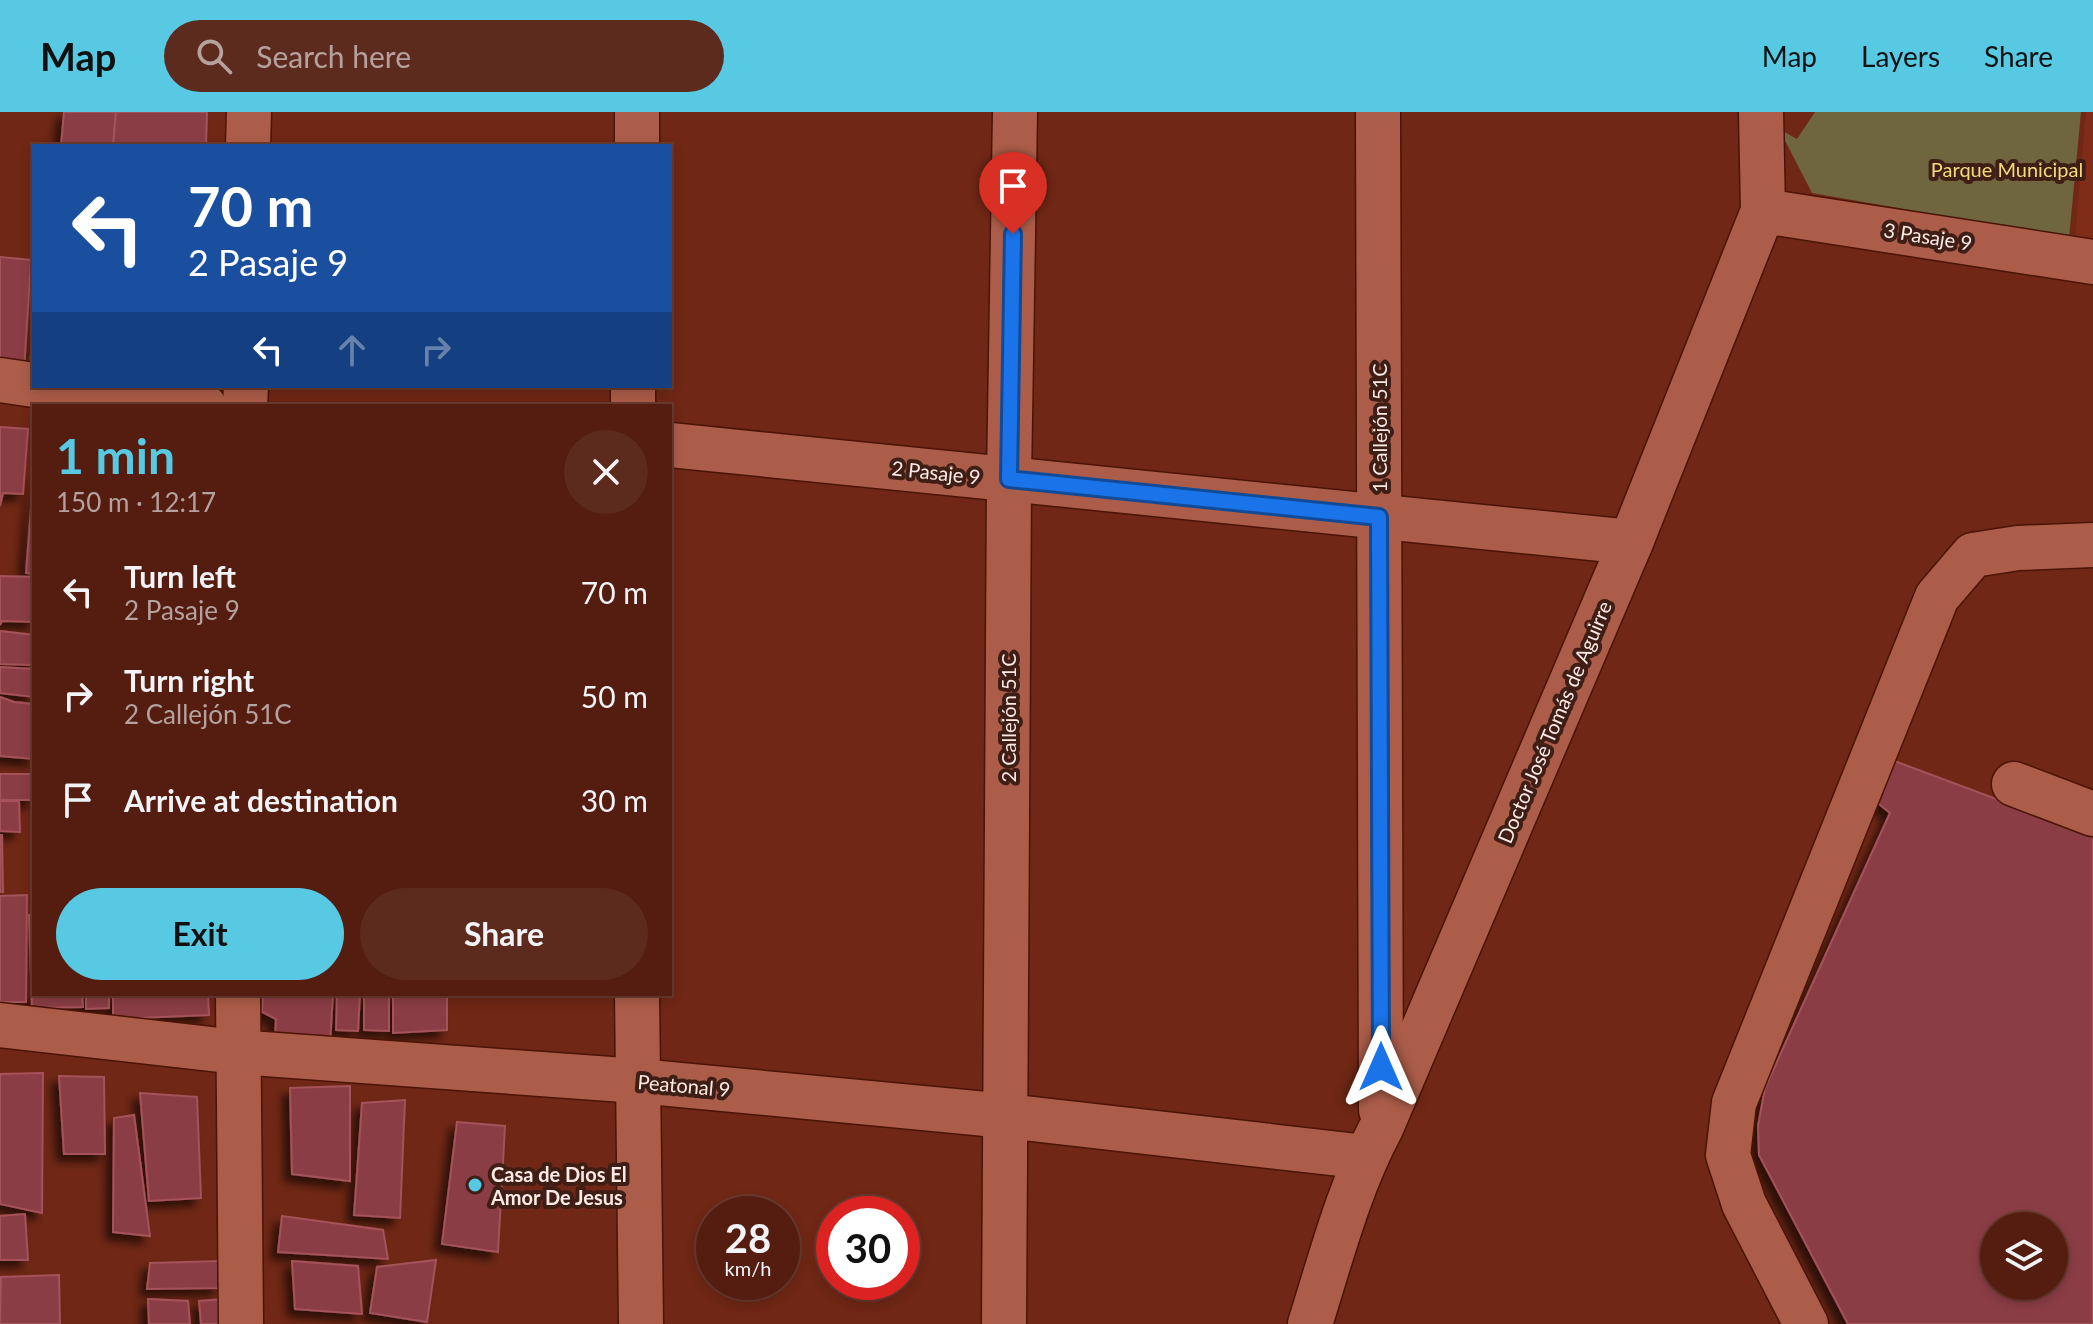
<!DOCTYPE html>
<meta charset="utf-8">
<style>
body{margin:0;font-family:Lato,sans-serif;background:#5d2a1e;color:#f1f3f6;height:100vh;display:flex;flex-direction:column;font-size:30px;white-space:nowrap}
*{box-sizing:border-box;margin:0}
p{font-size:26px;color:#b5a29f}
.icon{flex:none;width:44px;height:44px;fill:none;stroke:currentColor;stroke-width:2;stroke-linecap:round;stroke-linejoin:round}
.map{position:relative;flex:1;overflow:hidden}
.panel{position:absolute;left:32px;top:292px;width:640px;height:592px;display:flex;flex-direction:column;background:#541d10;border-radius:0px;box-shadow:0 4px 12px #0003,0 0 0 2px #6a3b30}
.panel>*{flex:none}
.hud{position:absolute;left:32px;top:32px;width:640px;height:244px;border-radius:0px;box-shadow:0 4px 12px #0003,0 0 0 2px #6a3b30;background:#1a4fa0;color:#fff;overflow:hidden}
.buttons{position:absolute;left:1980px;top:1100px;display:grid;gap:16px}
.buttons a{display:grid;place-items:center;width:88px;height:88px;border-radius:50%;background:#541d10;box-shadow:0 4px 12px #0003,0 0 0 2px #6a3b30;font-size:40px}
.speed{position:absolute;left:696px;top:1084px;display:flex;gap:16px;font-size:40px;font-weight:700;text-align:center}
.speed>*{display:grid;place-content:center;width:104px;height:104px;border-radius:50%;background:#541d10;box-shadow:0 4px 12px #0003,0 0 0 2px #6a3b30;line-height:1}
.speed small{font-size:20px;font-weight:400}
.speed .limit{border:12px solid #d22;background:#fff;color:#111}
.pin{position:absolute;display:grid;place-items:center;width:68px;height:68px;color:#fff;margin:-82px -34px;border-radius:50% 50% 50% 0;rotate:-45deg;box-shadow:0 0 8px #0007}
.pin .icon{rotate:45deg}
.me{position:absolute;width:88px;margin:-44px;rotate:0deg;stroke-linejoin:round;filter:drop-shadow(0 0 6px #0008)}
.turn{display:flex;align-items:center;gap:28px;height:168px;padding:0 24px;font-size:36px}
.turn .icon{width:104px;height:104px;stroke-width:2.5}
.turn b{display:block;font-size:56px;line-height:68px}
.lanes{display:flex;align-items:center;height:76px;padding:0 24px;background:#0003;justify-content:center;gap:40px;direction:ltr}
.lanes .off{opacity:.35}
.round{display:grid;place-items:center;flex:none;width:84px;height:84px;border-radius:42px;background:#5d2a1e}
.head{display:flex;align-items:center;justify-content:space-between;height:136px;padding:0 24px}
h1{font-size:48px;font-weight:700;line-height:60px;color:#57c9e3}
.action{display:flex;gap:16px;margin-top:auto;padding:16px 24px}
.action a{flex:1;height:92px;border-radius:48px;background:#57c9e3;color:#111;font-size:32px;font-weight:700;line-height:92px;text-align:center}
.action a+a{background:#5d2a1e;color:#f1f3f6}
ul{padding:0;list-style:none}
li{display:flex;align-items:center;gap:24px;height:104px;padding:0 24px}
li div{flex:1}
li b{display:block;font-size:30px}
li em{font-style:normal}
header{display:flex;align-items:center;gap:48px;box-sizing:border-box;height:112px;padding:0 40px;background:#57c9e3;color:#111}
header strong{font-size:38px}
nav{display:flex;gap:44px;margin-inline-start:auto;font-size:28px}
.search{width:560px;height:72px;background:#5d2a1e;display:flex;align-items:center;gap:20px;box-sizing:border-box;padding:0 28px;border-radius:44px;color:#b5a29f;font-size:30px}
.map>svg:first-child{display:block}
.built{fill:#7f2d18}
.green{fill:#6f653e}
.building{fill:#8b3c45;stroke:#a4525a;stroke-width:2;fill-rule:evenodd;filter:url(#shadow)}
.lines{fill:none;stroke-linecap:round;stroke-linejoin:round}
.street-casing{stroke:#4a1406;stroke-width:47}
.street{stroke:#ac5d49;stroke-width:44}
.route-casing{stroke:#114b97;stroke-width:20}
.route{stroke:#1a73e8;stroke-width:14}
.poi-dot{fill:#57c9e3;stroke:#3f1e16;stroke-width:3}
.labels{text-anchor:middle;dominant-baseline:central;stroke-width:8;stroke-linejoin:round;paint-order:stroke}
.park-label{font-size:20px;fill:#f2da7b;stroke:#3f1e16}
.street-label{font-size:20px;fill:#fdeae5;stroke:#3f1e16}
.poi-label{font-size:20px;font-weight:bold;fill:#fdeae5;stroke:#3f1e16;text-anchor:start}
</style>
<header>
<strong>Map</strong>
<div class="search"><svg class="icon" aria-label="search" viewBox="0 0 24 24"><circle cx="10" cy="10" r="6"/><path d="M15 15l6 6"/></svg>Search here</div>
<nav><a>Map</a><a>Layers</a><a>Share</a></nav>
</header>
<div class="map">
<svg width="2093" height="1212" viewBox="0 0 2093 1212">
<defs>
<filter id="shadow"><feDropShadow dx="-7" dy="7" stdDeviation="4" flood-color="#0009"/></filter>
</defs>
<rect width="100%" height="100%" fill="#702715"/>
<polygon class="built" points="2086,0 2093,0 2093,130 2075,127"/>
<polygon class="green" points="1815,0 2081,0 2069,126 1812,81 1779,17 1797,27"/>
<g class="building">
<polygon points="64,0 116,0 113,34 61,34"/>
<polygon points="116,0 207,0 206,34 113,34"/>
<polygon points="0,145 31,148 24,259 0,256"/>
<polygon points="34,195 34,260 30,259"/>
<polygon points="0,315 28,317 23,382 3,381 0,394"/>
<polygon points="34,358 34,462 26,461"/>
<polygon points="0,464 34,465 34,510 2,509 0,513"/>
<polygon points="0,519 34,523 34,553 0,552"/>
<polygon points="0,555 34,557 34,585 0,581"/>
<polygon points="0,585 14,590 34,592 34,647 0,644"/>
<path d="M1889,647L2093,723V1212H1848L1759,1043L1758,1014L1765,976L1890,701L1874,688ZM1994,1114H2054V1174H1994Z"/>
<rect x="0" y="662" width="34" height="26"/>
<polygon points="0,689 19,689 20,720 0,719"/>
<polygon points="0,723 2,723 3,780 0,780"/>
<polygon points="27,783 26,890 0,890 0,784"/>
<polygon points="29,803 34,803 34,882 82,882 83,895 32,896"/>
<polygon points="86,882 109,882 109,896 86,897"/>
<polygon points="113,882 208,882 209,903 113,907"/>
<polygon points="263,882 333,882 330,932 275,925 276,907 262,900"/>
<polygon points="337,882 360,882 358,919 336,918"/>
<polygon points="364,882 389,882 389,919 364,918"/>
<polygon points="393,882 447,882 447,918 393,921"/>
<polygon points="43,961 42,1101 0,1092 0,962"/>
<polygon points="59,964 104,965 105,1042 64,1042"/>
<polygon points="350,974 350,1069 292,1062 290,976"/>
<polygon points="140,981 197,985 201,1086 149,1089"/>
<polygon points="405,988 400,1106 354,1103 362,991"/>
<polygon points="134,1003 150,1124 113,1120 114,1006"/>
<polygon points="457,1010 505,1014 498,1140 442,1132"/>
<polygon points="25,1102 28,1148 0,1148 0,1104"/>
<polygon points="282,1104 383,1118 388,1147 278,1140"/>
<polygon points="436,1148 427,1210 370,1201 377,1155"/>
<polygon points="221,1149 219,1176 147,1177 150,1151"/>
<polygon points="292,1149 358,1154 362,1202 295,1197"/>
<polygon points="59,1163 60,1212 0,1212 1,1165"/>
<polygon points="148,1187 188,1189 190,1212 149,1212"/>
<polygon points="224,1187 224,1212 201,1212 199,1189"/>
</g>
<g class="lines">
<g class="street-casing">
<g id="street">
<polyline points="1378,0 1381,998"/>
<polyline points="248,34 249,0"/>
<polyline points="637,34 637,0"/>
<polyline points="1763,99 2093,150"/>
<polyline points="0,268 34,273"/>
<polyline points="46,274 204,294"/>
<polyline points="245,294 246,274"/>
<polyline points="633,294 633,274"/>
<polyline points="670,333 1631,430"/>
<polyline points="2014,672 2093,702"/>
<polyline points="238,882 241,1212"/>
<polyline points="637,882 641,1212"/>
<polyline points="0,913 237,940 638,969 1007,1004 1366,1045"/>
<polyline points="1004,1212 1009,367 1015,0"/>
<path d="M1310,1212C1331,1146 1348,1078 1381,1016L1631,430L1763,99L1761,0"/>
<polyline points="1806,1212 1744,1092 1728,1043 1734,991 1937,485 1973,443 2018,436 2093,433"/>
</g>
</g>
<use href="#street" class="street"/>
</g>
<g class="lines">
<g class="route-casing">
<polyline id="route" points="1013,122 1009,367 1379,405 1381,955"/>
</g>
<use href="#route" class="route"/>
</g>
<circle class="poi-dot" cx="475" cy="1073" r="8"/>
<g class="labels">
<g class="park-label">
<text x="2007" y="57">Parque Municipal</text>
</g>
<g class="street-label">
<text transform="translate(1928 124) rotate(9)">3 Pasaje 9</text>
<text transform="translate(1379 316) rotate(-90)">1 Callejón 51C</text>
<text transform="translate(936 360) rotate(6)">2 Pasaje 9</text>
<text transform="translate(1008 606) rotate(-90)">2 Callejón 51C</text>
<text transform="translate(1554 610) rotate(-67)">Doctor José Tomás de Aguirre</text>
<text transform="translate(684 973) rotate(5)">Peatonal 9</text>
</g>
<g class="poi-label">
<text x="491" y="1062">Casa de Dios El<tspan x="491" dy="23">Amor De Jesus</tspan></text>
</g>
</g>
</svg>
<div class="buttons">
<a><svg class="icon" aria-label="layers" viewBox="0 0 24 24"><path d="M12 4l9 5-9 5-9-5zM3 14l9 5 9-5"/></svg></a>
</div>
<div class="speed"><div>28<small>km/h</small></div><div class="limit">30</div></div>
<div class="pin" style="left:1013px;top:122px;background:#d93025"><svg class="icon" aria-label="arrive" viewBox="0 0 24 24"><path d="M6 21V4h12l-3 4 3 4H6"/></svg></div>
<svg class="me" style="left:1381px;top:955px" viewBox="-20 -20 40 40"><path d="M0-17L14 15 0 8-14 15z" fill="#1a73e8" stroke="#fff" stroke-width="4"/></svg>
<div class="hud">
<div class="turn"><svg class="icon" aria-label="left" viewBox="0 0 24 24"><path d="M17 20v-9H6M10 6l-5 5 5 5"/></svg><div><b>70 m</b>2 Pasaje 9</div></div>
<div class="lanes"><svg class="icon" aria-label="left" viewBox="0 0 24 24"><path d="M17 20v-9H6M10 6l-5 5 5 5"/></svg><svg class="icon off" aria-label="ahead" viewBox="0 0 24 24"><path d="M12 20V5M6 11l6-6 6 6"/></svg><svg class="icon off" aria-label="right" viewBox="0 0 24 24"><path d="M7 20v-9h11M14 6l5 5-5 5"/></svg></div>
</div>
<section class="panel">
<div class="head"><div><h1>1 min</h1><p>150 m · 12:17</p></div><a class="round"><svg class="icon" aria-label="close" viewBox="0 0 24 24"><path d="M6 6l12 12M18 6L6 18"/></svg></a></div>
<ul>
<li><svg class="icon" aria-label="left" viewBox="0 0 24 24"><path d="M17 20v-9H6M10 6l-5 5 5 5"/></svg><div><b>Turn left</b><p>2 Pasaje 9</p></div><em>70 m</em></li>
<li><svg class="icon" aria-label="right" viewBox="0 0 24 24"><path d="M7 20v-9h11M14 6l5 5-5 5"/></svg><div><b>Turn right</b><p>2 Callejón 51C</p></div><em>50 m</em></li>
<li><svg class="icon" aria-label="arrive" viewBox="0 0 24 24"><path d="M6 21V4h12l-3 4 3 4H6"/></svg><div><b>Arrive at destination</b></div><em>30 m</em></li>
</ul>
<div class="action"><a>Exit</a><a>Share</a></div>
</section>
</div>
